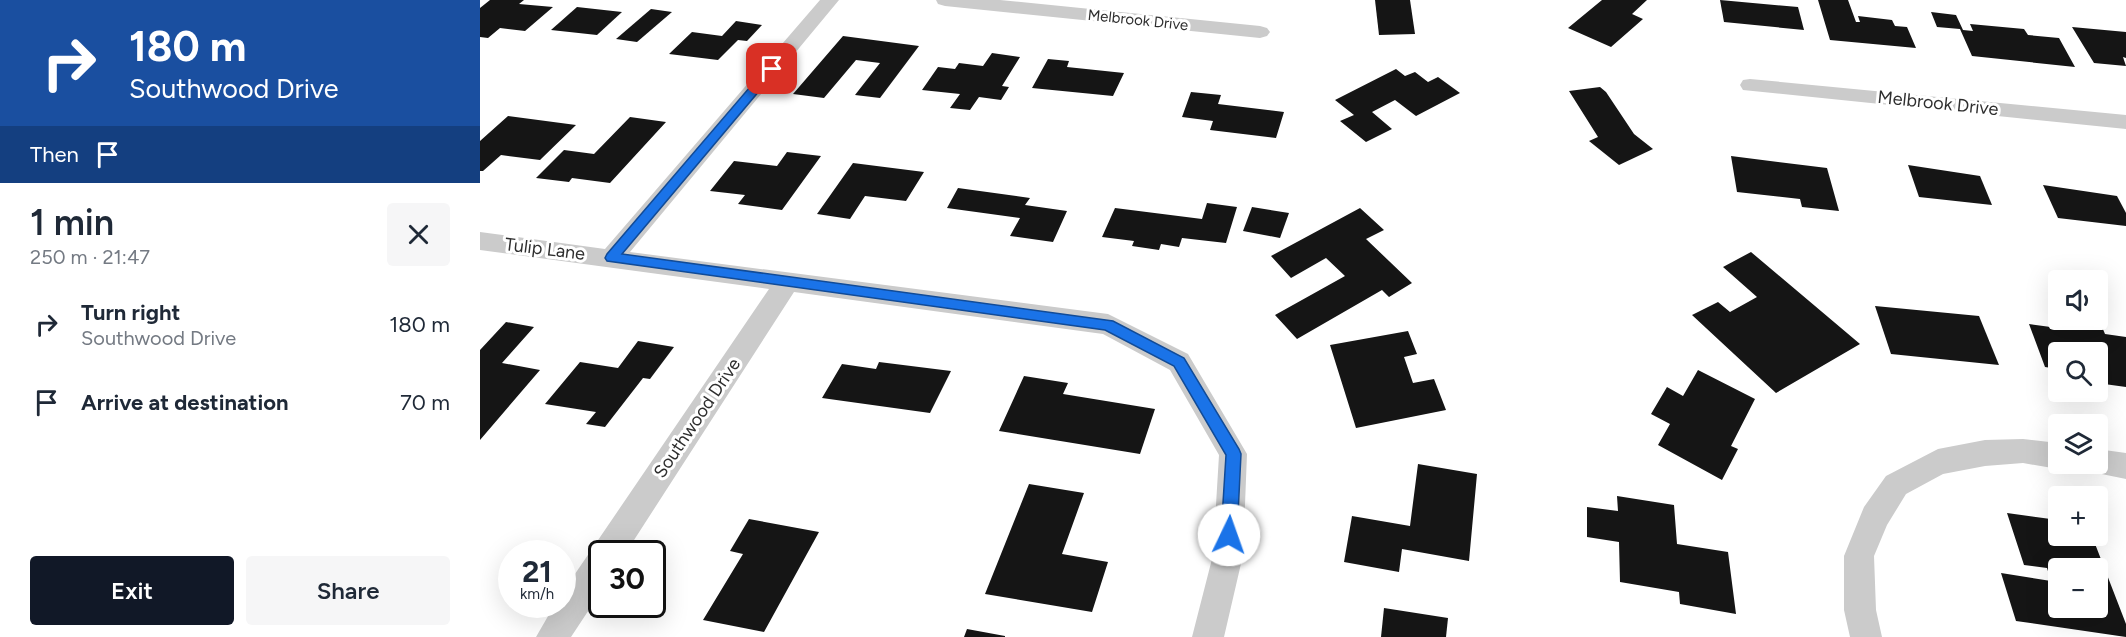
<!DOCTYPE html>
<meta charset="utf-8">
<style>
body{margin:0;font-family:Figtree,sans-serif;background:#f6f6f7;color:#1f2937;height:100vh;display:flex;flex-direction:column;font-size:22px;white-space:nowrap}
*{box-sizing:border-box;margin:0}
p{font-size:20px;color:#747a83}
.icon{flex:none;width:33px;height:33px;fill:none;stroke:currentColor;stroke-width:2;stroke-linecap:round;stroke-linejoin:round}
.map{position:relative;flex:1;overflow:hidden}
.panel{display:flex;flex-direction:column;background:#fff;width:480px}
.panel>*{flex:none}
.top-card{background:#1a4fa0;color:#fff;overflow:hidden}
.controls{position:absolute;left:1568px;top:270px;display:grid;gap:12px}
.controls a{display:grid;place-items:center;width:60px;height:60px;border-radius:6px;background:#fff;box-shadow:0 6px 24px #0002;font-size:30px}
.speed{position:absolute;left:18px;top:540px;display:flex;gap:12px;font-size:30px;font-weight:700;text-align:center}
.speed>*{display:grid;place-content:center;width:78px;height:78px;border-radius:50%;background:#fff;box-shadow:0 6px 24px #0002;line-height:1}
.speed small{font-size:15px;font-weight:400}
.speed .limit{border:3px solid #111;border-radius:9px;background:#fff;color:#111}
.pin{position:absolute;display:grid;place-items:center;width:51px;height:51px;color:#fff;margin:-26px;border-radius:12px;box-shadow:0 3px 9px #0006}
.me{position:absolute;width:66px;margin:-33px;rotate:3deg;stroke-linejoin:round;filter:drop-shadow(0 0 4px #0008)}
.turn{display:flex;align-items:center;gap:21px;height:126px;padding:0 30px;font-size:27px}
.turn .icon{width:78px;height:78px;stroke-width:2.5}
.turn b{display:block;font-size:42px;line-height:51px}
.then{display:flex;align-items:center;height:57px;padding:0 30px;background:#0003;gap:12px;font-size:22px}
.round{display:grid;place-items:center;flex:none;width:63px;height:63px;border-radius:6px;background:#f6f6f7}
.headline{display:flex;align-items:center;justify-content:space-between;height:102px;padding:0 30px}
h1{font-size:36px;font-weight:600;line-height:45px}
.button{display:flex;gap:12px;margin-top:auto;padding:12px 30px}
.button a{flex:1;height:69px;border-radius:6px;background:#111827;color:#fff;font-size:24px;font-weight:600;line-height:69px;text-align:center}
.button a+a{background:#f6f6f7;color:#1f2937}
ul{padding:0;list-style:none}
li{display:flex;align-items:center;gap:18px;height:78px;padding:0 30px}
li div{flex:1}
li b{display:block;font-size:22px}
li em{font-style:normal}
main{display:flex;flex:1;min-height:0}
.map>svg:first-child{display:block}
.building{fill:#151515;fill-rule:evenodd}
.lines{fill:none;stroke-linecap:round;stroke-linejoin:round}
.street{fill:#cbcbcb;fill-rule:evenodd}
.route{fill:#1a73e8;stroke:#114b97;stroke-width:1.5}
.labels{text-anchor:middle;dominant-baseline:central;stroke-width:6;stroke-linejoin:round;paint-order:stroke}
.far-street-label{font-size:15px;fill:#2e2e2e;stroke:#fff}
.street-label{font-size:18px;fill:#2e2e2e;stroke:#fff}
</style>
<main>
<section class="panel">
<div class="top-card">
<div class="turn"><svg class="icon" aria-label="right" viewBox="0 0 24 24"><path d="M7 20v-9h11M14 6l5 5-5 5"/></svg><div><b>180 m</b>Southwood Drive</div></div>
<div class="then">Then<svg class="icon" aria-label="arrive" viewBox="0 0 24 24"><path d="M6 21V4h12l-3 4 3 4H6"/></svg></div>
</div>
<div class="headline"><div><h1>1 min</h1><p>250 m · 21:47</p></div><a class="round"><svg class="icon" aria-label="close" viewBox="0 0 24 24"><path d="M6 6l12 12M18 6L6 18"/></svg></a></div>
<ul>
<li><svg class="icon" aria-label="right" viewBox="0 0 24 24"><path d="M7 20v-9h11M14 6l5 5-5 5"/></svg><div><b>Turn right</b><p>Southwood Drive</p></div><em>180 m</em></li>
<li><svg class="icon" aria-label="arrive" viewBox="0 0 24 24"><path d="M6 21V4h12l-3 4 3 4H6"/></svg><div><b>Arrive at destination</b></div><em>70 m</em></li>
</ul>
<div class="button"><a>Exit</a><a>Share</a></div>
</section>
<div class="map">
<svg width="1646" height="637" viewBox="0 0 1646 637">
<rect width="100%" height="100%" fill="#fff"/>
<g class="building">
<polygon points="10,0 44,0 39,4 73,7 45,31 20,28 8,38 0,37 0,8"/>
<polygon points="895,0 930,0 935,34 899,35"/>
<polygon points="1122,0 1167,0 1152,14 1163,19 1131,47 1088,28"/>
<polygon points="1240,0 1318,7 1324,30 1244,22"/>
<polygon points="1338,0 1368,0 1376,22 1380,22 1378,16 1412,20 1415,26 1427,27 1436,48 1350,40"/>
<polygon points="97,7 142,12 117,35 71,30"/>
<polygon points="171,9 192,12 157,42 136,39"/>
<polygon points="1451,12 1476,15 1483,30 1493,31 1490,24 1544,29 1548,35 1579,38 1595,67 1492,56 1480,29 1457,27"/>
<polygon points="256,21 282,25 267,41 258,40 238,60 189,54 212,32 242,36"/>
<polygon points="1592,27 1646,32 1646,58 1643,57 1646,66 1614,63"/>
<polygon points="363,36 439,46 400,98 375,95 400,63 376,60 344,98 313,94"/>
<polygon points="512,53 540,57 522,86 529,87 521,100 499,97 490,110 470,108 480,94 442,90 458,67 475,69 479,63 503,66"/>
<polygon points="568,59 589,61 587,67 644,73 633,96 552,88"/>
<polygon points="916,69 925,76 935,72 948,82 958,77 980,93 936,116 915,100 892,112 912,129 886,142 860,121 874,115 855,100"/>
<polygon points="1120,87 1126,92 1154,134 1173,149 1139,165 1109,141 1118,137 1089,91"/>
<polygon points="711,92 741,95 738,104 804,112 796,138 730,130 733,121 702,117"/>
<polygon points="28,116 96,125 60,160 21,155 3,171 0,171 0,141"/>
<polygon points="150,117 186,122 130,183 92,178 89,182 56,178 84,150 114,154"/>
<polygon points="307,152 341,156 302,210 258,204 265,195 230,191 254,161 297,166"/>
<polygon points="1251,156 1347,168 1359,211 1322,207 1320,199 1257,192"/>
<polygon points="373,163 444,172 426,201 385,196 370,219 337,214"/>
<polygon points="1428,165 1500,176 1512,205 1439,197"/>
<polygon points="1563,185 1637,196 1646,213 1646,226 1578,218"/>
<polygon points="478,188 550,198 545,205 587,211 573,242 530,236 540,218 467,208"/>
<polygon points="727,203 757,207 746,243 702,238 699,247 681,244 679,250 652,246 654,241 622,237 635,208 722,219"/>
<polygon points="772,207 809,213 800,238 763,231"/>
<polygon points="880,208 904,230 886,239 932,283 909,297 902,290 817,339 795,315 865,276 846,258 811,278 791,256"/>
<polygon points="1271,252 1380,344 1296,393 1212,315 1238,302 1250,312 1277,297 1243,267"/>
<polygon points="1395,306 1499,316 1519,365 1411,354"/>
<polygon points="1588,320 1620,322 1625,334 1646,337 1646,387 1617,383 1617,352 1578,352 1578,369 1565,367 1549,324 1593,330"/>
<polygon points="26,322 54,327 22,363 60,370 0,440 0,350"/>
<polygon points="928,331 937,354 924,357 933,383 954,379 966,410 876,428 850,345"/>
<polygon points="158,341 194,347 170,379 163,378 125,427 106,424 116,412 65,404 100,362 138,368"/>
<polygon points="399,362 471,371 450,413 342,398 362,364 396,369"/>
<polygon points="1218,370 1275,399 1251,446 1258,449 1242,480 1178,445 1190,424 1171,414 1187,387 1203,396"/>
<polygon points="544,376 588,383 583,394 675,409 660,454 519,431"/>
<polygon points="938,464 997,474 989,561 922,549 919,572 864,562 872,516 930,526"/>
<polygon points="549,484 604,493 582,554 628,562 612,612 505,594"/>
<polygon points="1137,496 1194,505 1197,544 1248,552 1256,614 1200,604 1199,592 1140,582 1139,542 1107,537 1107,507 1138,511"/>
<path d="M1527,513L1578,520V536H1612L1646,624V637L1536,621L1521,573L1571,581L1567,568L1544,565ZM1578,568H1617V608H1578Z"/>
<polygon points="269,519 339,532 284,632 223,620 263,554 250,551"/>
<polygon points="904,608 968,618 966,637 901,637"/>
<polygon points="487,629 525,636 525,637 484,637"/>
</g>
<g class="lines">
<g class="street">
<polygon points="340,0 359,0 150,252 628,314 708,354 767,454 763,555 744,637 712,637 733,555 739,455 690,370 623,334 314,292 145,554 122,554 122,590 91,637 56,637 75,604 82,604 82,593 289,289 0,250 0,232 125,249"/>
<polygon points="456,0 520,0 780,26 787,28 790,32 787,36 780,38 465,6 458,4"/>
<polygon points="1270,79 1646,115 1646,129 1263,90 1260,85 1263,80"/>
<polygon points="1543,439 1578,443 1578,464 1588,465 1578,469 1543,463 1505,466 1463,474 1426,494 1407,525 1394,556 1396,610 1402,637 1370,637 1364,610 1364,556 1384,507 1406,476 1458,449 1505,440"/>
<polygon points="1617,449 1646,453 1646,479 1607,471 1603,464 1617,464"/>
</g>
</g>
<polygon class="route" points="292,65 297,69 296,71 142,254 633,321 704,358 759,449 761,454 757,535 755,540 749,543 743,540 741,535 746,455 694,366 625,330 127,261 125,258 127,254 288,66"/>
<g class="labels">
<g class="far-street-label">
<text transform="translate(658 20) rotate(6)">Melbrook Drive</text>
</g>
<g class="street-label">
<text transform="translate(1458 103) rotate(6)">Melbrook Drive</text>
<text transform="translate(65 249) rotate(7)">Tulip Lane</text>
<text transform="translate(217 418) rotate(-56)">Southwood Drive</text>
</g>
</g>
</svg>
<div class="controls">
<a><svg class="icon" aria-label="sound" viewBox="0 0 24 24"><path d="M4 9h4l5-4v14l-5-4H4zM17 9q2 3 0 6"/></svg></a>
<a><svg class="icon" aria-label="search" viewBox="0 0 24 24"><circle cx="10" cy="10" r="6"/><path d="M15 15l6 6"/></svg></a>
<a><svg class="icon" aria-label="layers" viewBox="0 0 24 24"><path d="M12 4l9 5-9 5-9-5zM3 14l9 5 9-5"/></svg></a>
<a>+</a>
<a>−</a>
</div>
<div class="speed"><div>21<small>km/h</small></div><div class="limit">30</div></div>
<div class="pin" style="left:292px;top:69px;background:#d93025"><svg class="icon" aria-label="arrive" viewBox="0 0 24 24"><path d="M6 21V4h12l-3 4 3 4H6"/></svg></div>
<svg class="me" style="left:749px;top:535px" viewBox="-20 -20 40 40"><circle r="19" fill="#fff"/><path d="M0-13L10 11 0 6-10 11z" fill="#1a73e8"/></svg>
</div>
</main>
